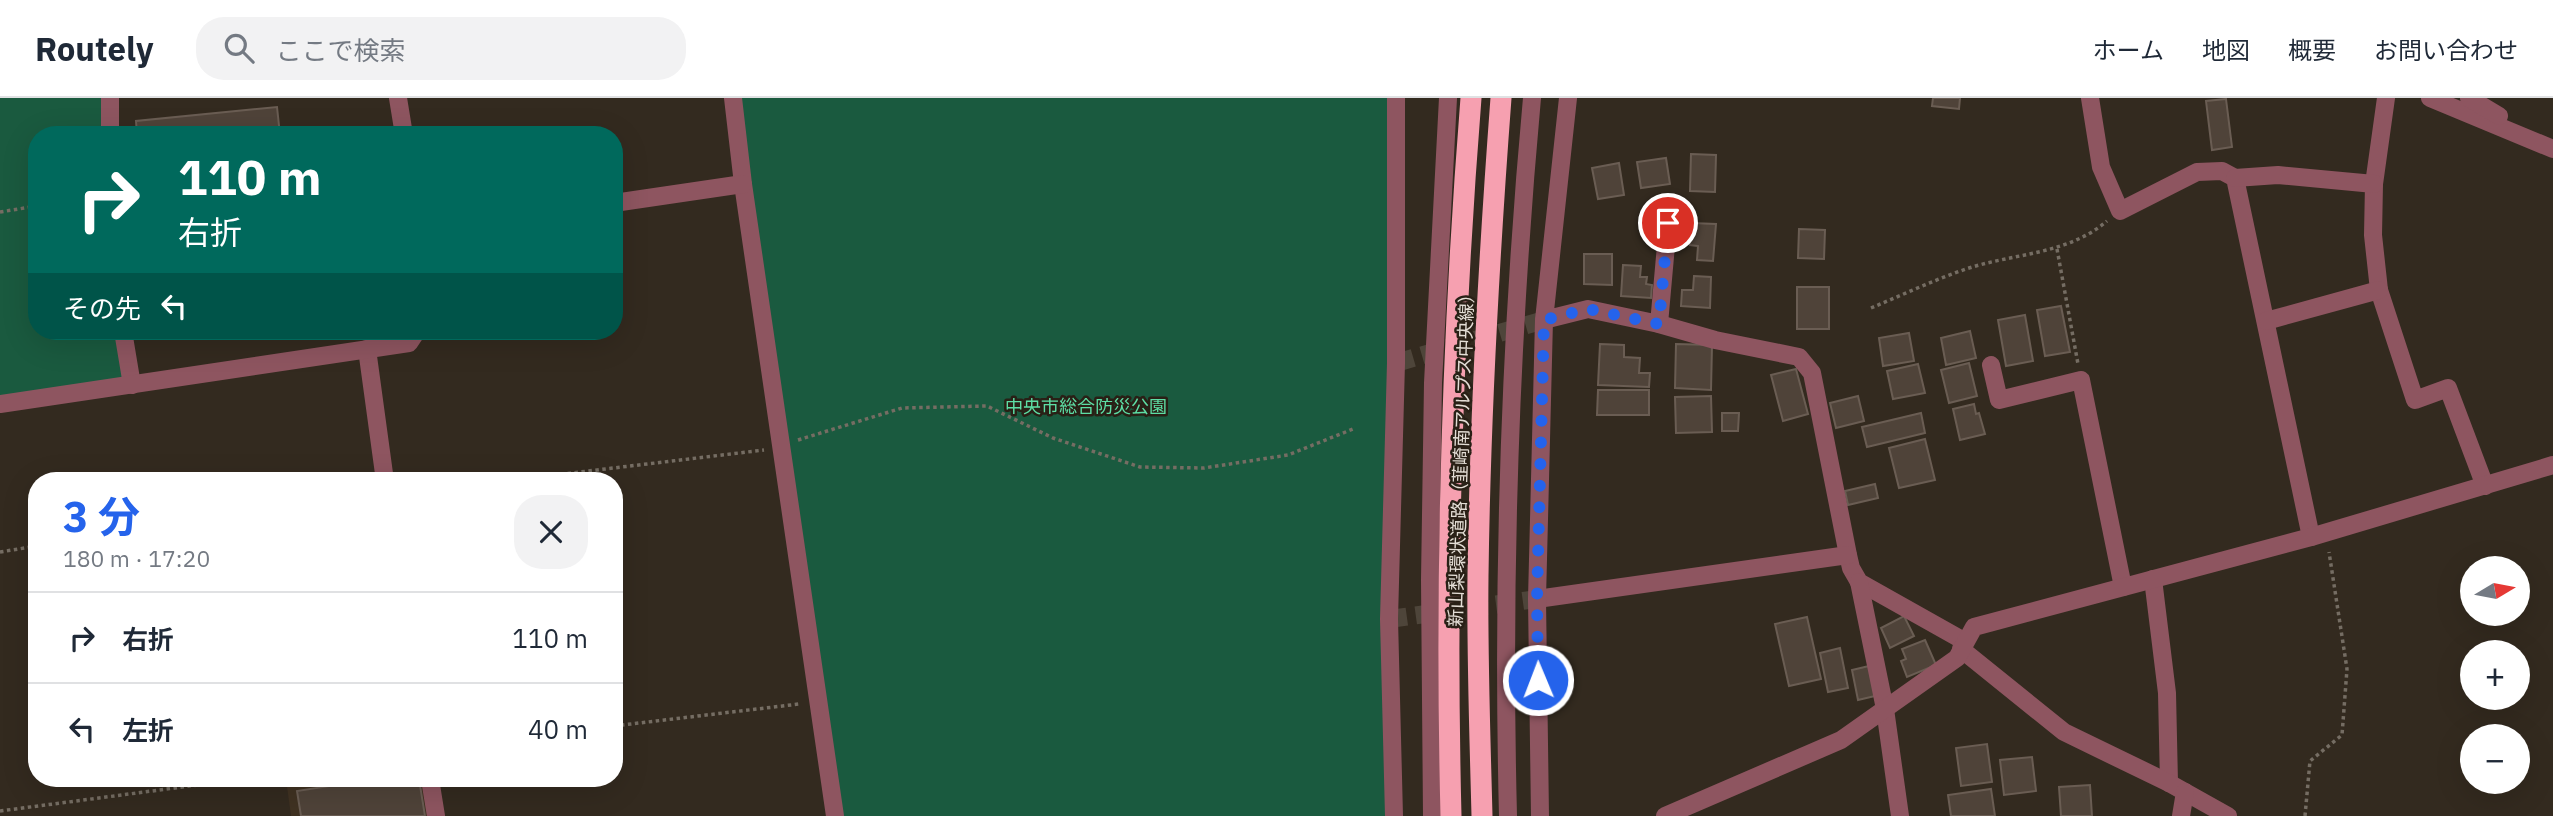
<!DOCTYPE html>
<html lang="ja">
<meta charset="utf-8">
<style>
body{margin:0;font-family:"IBM Plex Sans","Noto Sans JP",sans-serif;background:#f2f2f3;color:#1f2937;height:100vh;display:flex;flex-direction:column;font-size:26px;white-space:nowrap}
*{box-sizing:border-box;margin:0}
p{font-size:23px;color:#747a83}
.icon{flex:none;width:38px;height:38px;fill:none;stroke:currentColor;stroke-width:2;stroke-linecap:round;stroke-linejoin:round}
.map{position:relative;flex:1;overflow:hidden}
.panel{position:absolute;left:28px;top:374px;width:595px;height:315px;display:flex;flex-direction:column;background:#fff;border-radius:28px;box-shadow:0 7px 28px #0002}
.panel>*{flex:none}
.guide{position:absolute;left:28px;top:28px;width:595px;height:214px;border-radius:28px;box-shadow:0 7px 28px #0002;background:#00695c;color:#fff;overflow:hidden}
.needle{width:46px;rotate:80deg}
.controls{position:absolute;left:2460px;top:458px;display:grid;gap:14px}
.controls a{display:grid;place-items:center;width:70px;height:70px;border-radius:50%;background:#fff;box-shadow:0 7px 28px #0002;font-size:35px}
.pin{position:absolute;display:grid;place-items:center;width:60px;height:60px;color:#fff;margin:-30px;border:4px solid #fff;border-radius:50%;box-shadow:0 2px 7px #0007}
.me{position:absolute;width:77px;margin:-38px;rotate:359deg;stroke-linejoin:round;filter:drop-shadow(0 0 5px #0008)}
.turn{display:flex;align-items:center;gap:24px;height:147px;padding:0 35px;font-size:32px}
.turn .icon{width:91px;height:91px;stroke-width:2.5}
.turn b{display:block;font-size:49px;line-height:60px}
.then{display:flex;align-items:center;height:66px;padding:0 35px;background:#0003;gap:14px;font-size:26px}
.round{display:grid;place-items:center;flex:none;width:74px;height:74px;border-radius:28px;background:#f2f2f3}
.head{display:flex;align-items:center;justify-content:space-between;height:119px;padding:0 35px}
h1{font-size:42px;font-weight:700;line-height:52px;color:#2563eb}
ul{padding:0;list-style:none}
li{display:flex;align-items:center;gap:21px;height:91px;padding:0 35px;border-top:2px solid #e0e1e3}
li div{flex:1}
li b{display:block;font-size:26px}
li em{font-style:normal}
header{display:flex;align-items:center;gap:42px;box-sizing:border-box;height:98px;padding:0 35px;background:#fff;border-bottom:2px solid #e0e1e3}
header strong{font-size:33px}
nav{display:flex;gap:38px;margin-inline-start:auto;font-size:24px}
.search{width:490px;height:63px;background:#f2f2f3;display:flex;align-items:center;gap:18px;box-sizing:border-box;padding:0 24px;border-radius:28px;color:#747a83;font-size:26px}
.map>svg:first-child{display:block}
.built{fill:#403222}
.green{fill:#1a5a3f}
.building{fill:#4f4339;stroke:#6a5d53;stroke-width:2}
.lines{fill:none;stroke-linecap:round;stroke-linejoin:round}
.minor-tunnel{stroke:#4e453a;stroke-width:18;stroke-dasharray:18 9;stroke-linecap:butt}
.path{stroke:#756d63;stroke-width:3.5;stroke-dasharray:3.5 3.5;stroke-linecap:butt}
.minor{stroke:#8e5560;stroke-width:18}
.highway-bridge{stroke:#f6a0b0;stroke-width:21}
.route{stroke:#2563eb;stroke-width:12;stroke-dasharray:0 21.6}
.labels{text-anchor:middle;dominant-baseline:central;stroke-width:5;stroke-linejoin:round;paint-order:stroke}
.park-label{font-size:18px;fill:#5ddea5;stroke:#292016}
.street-label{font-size:18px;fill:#e4ded6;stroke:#292016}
</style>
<header>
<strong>Routely</strong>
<div class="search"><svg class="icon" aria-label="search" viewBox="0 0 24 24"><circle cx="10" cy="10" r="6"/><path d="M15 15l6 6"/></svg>ここで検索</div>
<nav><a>ホーム</a><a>地図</a><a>概要</a><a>お問い合わせ</a></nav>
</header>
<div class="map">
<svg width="2553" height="718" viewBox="0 0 2553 718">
<rect width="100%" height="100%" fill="#332a1f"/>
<polygon class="built" points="286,681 430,681 436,718 291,718"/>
<g class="green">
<polygon points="0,0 107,0 110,37 37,37 37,233 123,233 123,282 0,301"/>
<polygon points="733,0 1396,0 1394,718 835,718"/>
</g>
<g class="building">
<polygon points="1933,0 1960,0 1959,11 1932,8"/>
<polygon points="2226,1 2232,49 2212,52 2206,3"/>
<polygon points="277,9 280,37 137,37 136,23"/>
<polygon points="1691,56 1716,57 1715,94 1690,93"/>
<polygon points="1666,60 1670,86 1641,90 1637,64"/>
<polygon points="1619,65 1624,97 1598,101 1592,70"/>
<polygon points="1691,125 1716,126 1713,163 1697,162 1698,148 1690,147"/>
<polygon points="1799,131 1825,132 1824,161 1798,160"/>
<polygon points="1584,156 1612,156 1612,187 1584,186"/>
<polygon points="1623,167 1641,168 1640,179 1647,179 1646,186 1652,187 1651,200 1621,198"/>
<polygon points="1694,178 1711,179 1710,210 1681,208 1682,192 1693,192"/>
<rect x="1797" y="189" width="32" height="42"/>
<polygon points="2061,208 2070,254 2045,258 2037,212"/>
<polygon points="2025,217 2033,263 2006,268 1998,222"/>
<polygon points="1970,233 1976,260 1946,267 1941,240"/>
<polygon points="1909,235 1914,263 1883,268 1879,240"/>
<polygon points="1600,246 1624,247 1624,259 1640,260 1639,275 1650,275 1649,289 1598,287"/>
<polygon points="1676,246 1712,247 1711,292 1675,290"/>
<polygon points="1969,265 1977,298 1949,305 1941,272"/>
<polygon points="1918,266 1925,295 1893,301 1887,273"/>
<polygon points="1796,271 1808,316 1783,323 1771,277"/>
<polygon points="1598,292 1649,292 1649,317 1597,317"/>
<polygon points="1711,298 1712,334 1676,335 1675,299"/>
<polygon points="1858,298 1864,323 1836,330 1830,305"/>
<polygon points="1974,306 1976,316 1979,315 1985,336 1960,342 1953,311"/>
<polygon points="1722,315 1739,315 1738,333 1722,333"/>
<polygon points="1921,315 1925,335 1867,349 1862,329"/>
<polygon points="1925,341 1935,382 1899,390 1889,350"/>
<polygon points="1875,386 1878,400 1848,407 1845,393"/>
<polygon points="1904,518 1914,538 1890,550 1881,530"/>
<polygon points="1807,519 1821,581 1789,588 1775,526"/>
<polygon points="1925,542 1936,567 1907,579 1901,563 1906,561 1902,551"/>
<polygon points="1840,550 1848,590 1828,594 1820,555"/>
<polygon points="1869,568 1875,598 1858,602 1852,572"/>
<polygon points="1987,646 1992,684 1961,688 1956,650"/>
<polygon points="2032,659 2036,693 2004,697 2000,662"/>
<polygon points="374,681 419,681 425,718 301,718 297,693"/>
<polygon points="2090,687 2092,718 2061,718 2059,689"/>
<polygon points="1991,691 1995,718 1951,718 1948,697"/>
</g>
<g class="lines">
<g class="minor-tunnel">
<polyline points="1396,265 1544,222"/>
<polyline points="1389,521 1537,501"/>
</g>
<g class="path">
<polyline points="0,114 37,108"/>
<polyline points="2057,151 2078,266"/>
<path d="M1871,210C1902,197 1934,182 1966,171C2014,155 2067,157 2107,123"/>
<polyline points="798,342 902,310 987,308 1053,340 1140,369 1204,370 1288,357 1353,331"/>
<polyline points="505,383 764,352"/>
<polyline points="0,454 37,448"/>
<polyline points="614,628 799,606"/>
<polyline points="0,713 243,681"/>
<polyline points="2305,718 2310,663 2342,637 2347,571 2329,454"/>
</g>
<g class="minor">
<polyline points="110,0 110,37"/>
<polyline points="398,0 404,37"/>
<polyline points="733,0 743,86 835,718"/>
<polyline points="1568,0 1544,222 1588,211 1659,226 1715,242 1799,259 1812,275 1848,457 1851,470 1859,484 1964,543"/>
<polyline points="2090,0 2101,69 2120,113 2197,74 2222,73 2235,80 2311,439"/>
<polyline points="2386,0 2374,86 2373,137 2379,192 2415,302 2448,290 2485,388"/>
<polyline points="2430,0 2553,51"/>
<polyline points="2469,0 2499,18"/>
<polyline points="2235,80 2278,77 2374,86"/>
<polyline points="614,105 743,86"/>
<polyline points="2266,223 2379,192"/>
<polyline points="1659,226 1668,125"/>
<polyline points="123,233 132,287"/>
<polyline points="367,251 385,383"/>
<polyline points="1991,267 1999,302 2081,282 2123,489"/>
<polyline points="0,306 409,245 417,233"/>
<polyline points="2153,481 2167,595 2169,685"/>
<polyline points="1859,484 1885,611 1900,718"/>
<polyline points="1537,501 1848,457"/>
<polyline points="1961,551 2064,634 2169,685 2228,718"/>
<polyline points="430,681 436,718"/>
<polyline points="1394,718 1389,521 1396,265 1396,0"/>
<polyline points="1432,718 1430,482 1433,285 1448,0"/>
<path d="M1508,718C1502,479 1510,239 1532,0"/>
<polyline points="1540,718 1537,501 1544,222"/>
<polyline points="1665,718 1841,642 1957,560 1974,529 2311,439 2553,367"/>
<polyline points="2181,718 2185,694"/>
</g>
<g class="highway-bridge">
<path d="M1451,718C1445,478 1452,239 1471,0"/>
<path d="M1482,718C1480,638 1477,558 1478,478C1480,319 1489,159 1501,0"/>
</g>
</g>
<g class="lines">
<polyline class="route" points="1538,582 1537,501 1544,222 1588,211 1659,226 1668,125"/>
</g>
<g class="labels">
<g class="park-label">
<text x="1086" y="308">中央市総合防災公園</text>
</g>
<g class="street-label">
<text transform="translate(1461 358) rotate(-88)">新山梨環状道路（韮崎南アルプス中央線）</text>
</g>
</g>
</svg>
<div class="controls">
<a><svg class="needle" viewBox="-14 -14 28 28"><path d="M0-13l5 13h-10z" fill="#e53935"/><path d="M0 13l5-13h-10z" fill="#747a83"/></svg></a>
<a>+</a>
<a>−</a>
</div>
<div class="pin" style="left:1668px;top:125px;background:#d93025"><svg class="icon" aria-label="arrive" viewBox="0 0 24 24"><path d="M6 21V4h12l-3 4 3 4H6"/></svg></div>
<svg class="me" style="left:1538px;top:582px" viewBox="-20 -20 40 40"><circle r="17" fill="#2563eb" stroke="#fff" stroke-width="3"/><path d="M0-11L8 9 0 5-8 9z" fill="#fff"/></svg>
<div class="guide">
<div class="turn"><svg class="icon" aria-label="right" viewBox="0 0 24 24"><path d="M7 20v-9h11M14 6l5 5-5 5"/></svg><div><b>110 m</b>右折</div></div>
<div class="then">その先<svg class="icon" aria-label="left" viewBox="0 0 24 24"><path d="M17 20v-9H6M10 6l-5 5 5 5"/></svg></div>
</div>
<section class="panel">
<div class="head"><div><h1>3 分</h1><p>180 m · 17:20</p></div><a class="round"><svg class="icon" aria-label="close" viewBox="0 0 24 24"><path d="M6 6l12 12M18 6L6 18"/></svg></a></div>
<ul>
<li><svg class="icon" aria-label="right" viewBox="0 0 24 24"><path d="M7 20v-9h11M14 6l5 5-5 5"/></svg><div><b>右折</b></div><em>110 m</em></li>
<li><svg class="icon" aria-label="left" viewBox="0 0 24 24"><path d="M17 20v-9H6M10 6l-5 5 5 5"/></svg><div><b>左折</b></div><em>40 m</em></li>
</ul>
</section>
</div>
